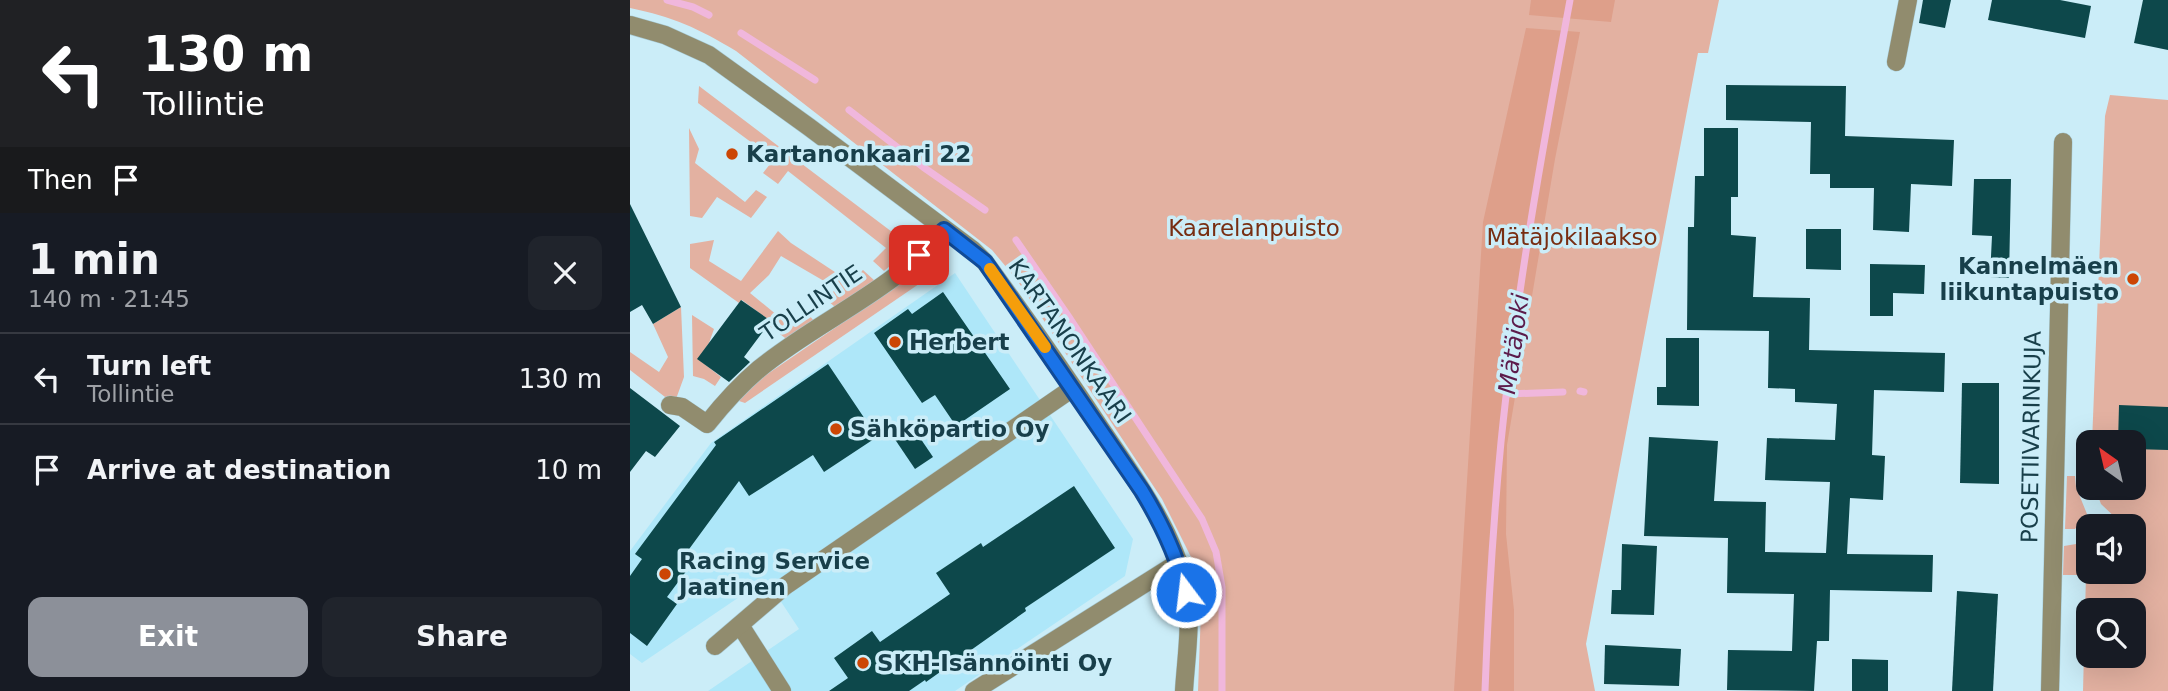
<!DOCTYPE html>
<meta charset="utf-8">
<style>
body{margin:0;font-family:"DejaVu Sans",sans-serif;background:#20242c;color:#f1f3f6;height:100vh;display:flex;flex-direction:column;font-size:26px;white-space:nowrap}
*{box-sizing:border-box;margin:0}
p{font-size:23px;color:#9ea1a6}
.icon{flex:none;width:38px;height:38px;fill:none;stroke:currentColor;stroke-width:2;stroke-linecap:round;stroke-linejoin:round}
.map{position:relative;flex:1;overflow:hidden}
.drawer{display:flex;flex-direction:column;background:#171b24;width:630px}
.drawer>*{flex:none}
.top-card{background:#202124;color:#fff;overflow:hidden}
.needle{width:46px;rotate:326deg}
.controls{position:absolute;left:1446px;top:430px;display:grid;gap:14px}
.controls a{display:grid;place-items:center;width:70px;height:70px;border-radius:14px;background:#171b24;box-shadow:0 7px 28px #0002;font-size:35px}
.pin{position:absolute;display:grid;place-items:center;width:60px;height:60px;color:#fff;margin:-30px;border-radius:14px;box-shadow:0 4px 10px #0006}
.me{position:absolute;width:77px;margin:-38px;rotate:345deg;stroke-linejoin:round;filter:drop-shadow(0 0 5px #0008)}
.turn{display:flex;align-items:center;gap:24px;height:147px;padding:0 28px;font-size:32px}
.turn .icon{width:91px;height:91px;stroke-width:2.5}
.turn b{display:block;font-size:49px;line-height:60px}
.then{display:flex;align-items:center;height:66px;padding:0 28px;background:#0003;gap:14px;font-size:26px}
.round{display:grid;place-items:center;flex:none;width:74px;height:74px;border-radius:14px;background:#20242c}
.head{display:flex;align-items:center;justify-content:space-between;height:119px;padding:0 28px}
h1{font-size:42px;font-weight:800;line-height:52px}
.cta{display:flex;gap:14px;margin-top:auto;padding:14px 28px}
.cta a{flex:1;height:80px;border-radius:14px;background:#8c9099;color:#fff;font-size:28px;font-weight:800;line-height:80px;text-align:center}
.cta a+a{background:#20242c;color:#f1f3f6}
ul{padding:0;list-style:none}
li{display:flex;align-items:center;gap:21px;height:91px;padding:0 28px;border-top:2px solid #363941}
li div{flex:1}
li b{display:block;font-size:26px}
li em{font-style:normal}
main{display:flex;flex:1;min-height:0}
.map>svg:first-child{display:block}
.built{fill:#aee7f9}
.green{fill:#e3b1a1;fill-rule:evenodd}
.forest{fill:#de9f8a}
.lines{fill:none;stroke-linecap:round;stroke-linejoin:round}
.stream{stroke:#f0b7dc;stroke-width:7}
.building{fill:#0d484b}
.minor-casing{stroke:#a7cad5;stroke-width:19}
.minor{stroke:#918c6e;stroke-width:18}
.route-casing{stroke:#114b97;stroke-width:18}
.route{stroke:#1a73e8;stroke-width:12}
.slow{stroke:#f59e0b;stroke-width:12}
.poi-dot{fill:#cc4605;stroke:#cbedf8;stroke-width:2.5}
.labels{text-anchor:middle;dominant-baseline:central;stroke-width:7;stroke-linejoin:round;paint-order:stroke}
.poi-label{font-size:23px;font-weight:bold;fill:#183f4a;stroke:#cbedf8;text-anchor:start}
.park-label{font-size:23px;fill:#782e12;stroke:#cbedf8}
.street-label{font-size:23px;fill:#183f4a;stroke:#cbedf8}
.water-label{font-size:24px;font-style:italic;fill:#5c1b4b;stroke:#cbedf8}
</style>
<main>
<section class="drawer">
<div class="top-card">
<div class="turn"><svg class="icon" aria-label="left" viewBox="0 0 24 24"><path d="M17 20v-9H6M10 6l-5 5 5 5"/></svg><div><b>130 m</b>Tollintie</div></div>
<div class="then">Then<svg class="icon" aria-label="arrive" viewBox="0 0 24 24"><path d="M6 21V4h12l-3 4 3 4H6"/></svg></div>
</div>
<div class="head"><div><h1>1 min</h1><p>140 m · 21:45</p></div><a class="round"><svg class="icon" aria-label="close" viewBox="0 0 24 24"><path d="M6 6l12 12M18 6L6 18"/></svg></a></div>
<ul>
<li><svg class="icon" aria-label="left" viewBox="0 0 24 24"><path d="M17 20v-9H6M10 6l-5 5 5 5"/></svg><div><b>Turn left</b><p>Tollintie</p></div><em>130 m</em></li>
<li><svg class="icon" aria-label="arrive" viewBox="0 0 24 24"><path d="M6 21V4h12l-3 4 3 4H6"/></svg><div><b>Arrive at destination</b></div><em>10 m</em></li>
</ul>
<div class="cta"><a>Exit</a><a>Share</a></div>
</section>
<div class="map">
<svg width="1538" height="691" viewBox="0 0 1538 691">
<rect width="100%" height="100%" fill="#cbedf8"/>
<polygon class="built" points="325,273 503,539 495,576 325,691 78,691 169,629 136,579 12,663 0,654 0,551 81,443"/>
<g class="green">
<path d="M0,0H1089L1078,53H1068L956,644L965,691H568L571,610L562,559L532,499L387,280L362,250L106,51C68,28 43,17 0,8Z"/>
<polygon points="69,86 274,241 281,246 280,249 254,271 243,261 256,248 158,171 148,184 133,173 144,159 68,103"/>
<path d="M1480,95L1538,100V691H1453L1456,575H1433L1434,546L1452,543L1458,539V572H1503V527H1485L1490,522L1471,504L1465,488H1503V443H1462L1475,116ZM1458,611H1503V656H1458Z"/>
<polygon points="59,128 69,149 65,163 115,202 126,190 137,197 121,218 87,197 72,218 60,216"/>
<polygon points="148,231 161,243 220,282 233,270 245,281 205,307 197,300 206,288 151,256 139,275 120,293 159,325 178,314 185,322 159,341 138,325 140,321 112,300 109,303 60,268 60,244 84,240 79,261 111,281"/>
<polygon points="297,265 304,268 305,273 115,403 106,400 111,392"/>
<polygon points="51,307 54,377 46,399 39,400 0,370 0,352 29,372 38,357 23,324"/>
<polygon points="62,315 84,329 79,343 68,359 91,377 85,386 74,379 63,376"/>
<polygon points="1437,476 1445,476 1446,487 1457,514 1445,529 1435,529"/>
</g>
<g class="forest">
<polygon points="901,0 985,0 981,22 899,15"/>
<polygon points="896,28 950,32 925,159 877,445 876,534 884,610 884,691 824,691 853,222"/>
</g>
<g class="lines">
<g class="stream">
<polyline points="37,0 63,7 79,15"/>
<polyline points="111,33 185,80"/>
<polyline points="219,110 293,167 355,210"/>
<polyline points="386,240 439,317 572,519 586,552 592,587 592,691"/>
<polyline points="950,391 954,392"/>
<polyline points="877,394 933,392"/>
<path d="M855,691C858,608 863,525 871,442C886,294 913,146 940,0"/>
</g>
</g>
<g class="building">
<polygon points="1293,0 1321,0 1315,28 1289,23"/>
<polygon points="1362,0 1430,0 1461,6 1455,38 1358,20"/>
<polygon points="1513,0 1538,0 1538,50 1504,43"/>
<polygon points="1096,85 1216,86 1215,136 1324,140 1322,186 1281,184 1279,232 1243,230 1244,188 1200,188 1200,174 1180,174 1181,122 1096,120"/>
<polygon points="1074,128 1108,128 1108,197 1101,197 1101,235 1126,237 1123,297 1180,298 1179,350 1315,353 1314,392 1244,390 1242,455 1255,456 1253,500 1220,498 1217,554 1303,555 1302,592 1200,590 1199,641 1187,641 1184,691 1097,690 1098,650 1162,651 1164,594 1097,593 1098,538 1014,536 1019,437 1088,441 1084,501 1136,502 1135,552 1196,553 1200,482 1135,480 1137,438 1205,440 1207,404 1165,402 1165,389 1138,388 1139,331 1057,330 1058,227 1064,227 1065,176 1074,176"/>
<polygon points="1344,179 1381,179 1379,278 1360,277 1362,236 1342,235"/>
<polygon points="0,204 51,307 23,324 12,305 0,312"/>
<polygon points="1176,229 1211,229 1211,270 1176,269"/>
<polygon points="1240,264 1295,265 1294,294 1263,293 1263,316 1240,316"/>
<polygon points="313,292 380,389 326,426 305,395 292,403 244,333 278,309 282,314"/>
<polygon points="111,300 141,321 114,357 120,362 99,382 67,359"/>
<polygon points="1036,338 1069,338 1069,406 1027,405 1027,387 1036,387"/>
<polygon points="198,364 247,437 194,472 183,455 119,496 109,481 54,556 63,562 37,597 47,604 17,646 0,633 0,576 12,559 5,554 86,445 84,442"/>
<polygon points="1332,383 1369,383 1369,484 1330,483"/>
<polygon points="0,388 50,426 25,457 16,451 0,472"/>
<polygon points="1489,405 1538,407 1538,450 1503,449 1503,443 1488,443"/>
<polygon points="280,423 303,457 285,469 262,435"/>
<polygon points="444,486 485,548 395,608 396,611 296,682 295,680 279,691 199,691 218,678 204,658 242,631 250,642 320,594 306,573 351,543 353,547"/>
<polygon points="992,544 1027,546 1024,615 981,614 982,590 991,590"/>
<polygon points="1327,591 1368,594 1363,691 1322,691"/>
<polygon points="975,645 1051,649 1049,686 974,684"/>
<polygon points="1222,659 1258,660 1258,691 1222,691"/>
</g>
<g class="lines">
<g class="minor-casing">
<g id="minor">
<path d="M0,25L35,35L79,55L179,127L343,250L355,262C395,317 434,373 471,429C505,479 543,529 556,589C562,622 556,658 554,691"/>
<polyline points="1266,62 1278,0"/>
<path d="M40,405L52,407L77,424C93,404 110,385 129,369C187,321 267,289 314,230"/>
<polyline points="110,625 152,691"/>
<polyline points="85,646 155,586 443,388"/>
<polyline points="344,691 549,562"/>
<polyline points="1420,691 1433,142"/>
</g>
</g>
<use href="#minor" class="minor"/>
</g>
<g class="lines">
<g class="route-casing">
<path id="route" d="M289,255L314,230L355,262L512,491C532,524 547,555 556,592"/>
</g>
<use href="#route" class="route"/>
<polyline class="slow" points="360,269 415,347"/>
</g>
<g class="poi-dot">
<circle cx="102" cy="154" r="7"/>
<circle cx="1503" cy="279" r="7"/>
<circle cx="265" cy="342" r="7"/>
<circle cx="206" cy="429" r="7"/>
<circle cx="35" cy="574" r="7"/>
<circle cx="233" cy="663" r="7"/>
</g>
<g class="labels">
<g class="poi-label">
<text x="116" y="154">Kartanonkaari 22</text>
<text x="1489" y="266" text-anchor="end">Kannelmäen<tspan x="1489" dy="26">liikuntapuisto</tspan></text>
<text x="279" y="342">Herbert</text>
<text x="220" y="429">Sähköpartio Oy</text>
<text x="49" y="561">Racing Service<tspan x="49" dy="26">Jaatinen</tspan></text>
<text x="247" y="663">SKH-Isännöinti Oy</text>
</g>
<g class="park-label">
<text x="624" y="228">Kaarelanpuisto</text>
<text x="942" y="237">Mätäjokilaakso</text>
</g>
<g class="street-label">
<text transform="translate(181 303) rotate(-34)">TOLLINTIE</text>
<text transform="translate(440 341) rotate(55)">KARTANONKAARI</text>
<text transform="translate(1401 437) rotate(-89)">POSETIIVARINKUJA</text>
</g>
<g class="water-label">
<text transform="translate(884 344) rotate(-82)">Mätäjoki</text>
</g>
</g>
</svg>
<div class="controls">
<a><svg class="needle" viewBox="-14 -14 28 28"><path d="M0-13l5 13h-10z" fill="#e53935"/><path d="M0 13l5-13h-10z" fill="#9ea1a6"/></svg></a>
<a><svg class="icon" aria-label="sound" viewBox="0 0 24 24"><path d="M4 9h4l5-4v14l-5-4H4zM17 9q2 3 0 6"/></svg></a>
<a><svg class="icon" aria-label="search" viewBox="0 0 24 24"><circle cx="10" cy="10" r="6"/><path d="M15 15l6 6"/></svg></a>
</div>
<div class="pin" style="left:289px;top:255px;background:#d93025"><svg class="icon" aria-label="arrive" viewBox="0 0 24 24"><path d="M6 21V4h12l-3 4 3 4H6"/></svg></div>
<svg class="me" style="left:556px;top:592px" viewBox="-20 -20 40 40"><circle r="17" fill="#1a73e8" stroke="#fff" stroke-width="3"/><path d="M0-11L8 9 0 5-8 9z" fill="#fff"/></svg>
</div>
</main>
